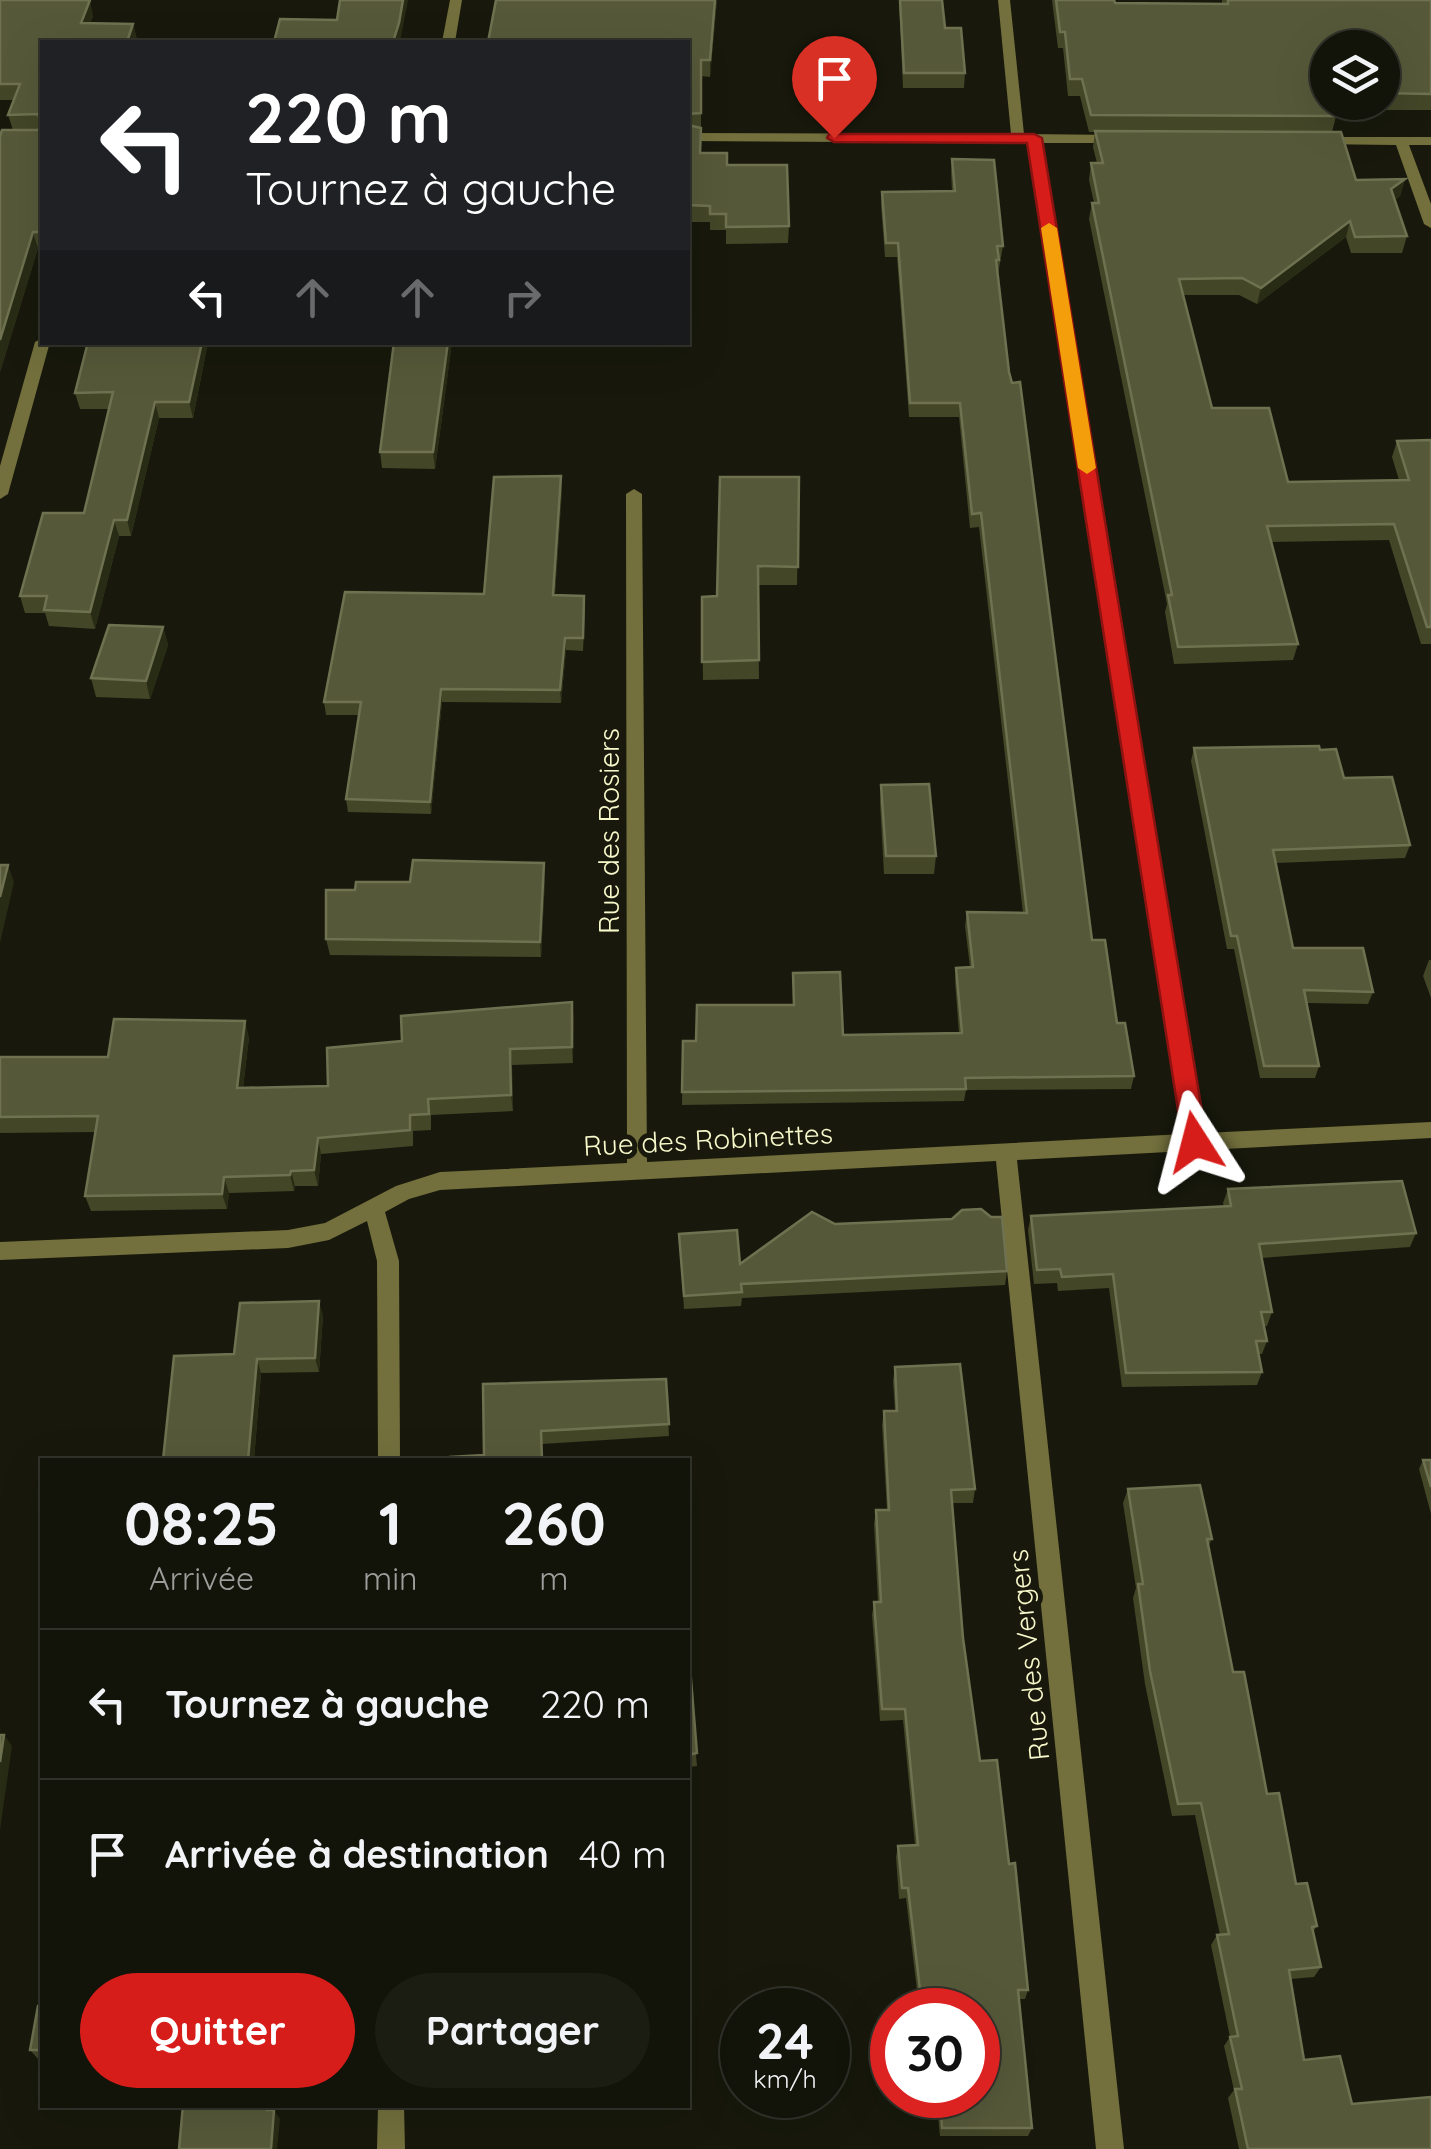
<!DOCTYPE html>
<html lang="fr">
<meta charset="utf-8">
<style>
body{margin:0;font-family:Quicksand,sans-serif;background:#1b1c12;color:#f1f3f6;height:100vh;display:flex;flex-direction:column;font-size:38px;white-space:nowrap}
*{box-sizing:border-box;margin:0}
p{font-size:32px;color:#9c9e9c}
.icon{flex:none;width:55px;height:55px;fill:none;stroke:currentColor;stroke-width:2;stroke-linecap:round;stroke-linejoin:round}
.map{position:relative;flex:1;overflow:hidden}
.details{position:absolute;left:40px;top:1458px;width:650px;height:650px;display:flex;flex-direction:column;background:#121309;border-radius:0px;box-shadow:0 10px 40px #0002,0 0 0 2px #31322a}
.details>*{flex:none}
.hud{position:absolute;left:40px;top:40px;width:650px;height:305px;border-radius:0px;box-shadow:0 10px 40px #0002,0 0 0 2px #31322a;background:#202124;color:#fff;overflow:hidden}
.tools{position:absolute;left:1310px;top:30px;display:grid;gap:20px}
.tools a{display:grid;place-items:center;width:90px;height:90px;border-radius:50%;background:#121309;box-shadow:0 10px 40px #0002,0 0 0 2px #31322a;font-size:50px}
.speed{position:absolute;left:720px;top:1988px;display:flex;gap:20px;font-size:50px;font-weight:700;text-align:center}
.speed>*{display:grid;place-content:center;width:130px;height:130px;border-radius:50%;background:#121309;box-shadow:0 10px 40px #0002,0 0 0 2px #31322a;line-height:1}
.speed small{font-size:25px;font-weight:400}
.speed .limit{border:15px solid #d22;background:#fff;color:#111}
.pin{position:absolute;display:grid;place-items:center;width:85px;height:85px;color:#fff;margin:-102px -42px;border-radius:50% 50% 50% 0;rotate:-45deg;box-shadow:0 0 10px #0007}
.pin .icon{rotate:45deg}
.me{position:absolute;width:110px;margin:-55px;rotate:351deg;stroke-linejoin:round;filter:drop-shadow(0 0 8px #0008)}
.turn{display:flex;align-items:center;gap:35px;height:210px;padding:0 40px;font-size:45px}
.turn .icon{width:130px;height:130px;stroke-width:2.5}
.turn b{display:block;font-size:70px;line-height:85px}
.lanes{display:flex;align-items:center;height:95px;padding:0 40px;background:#0003;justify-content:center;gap:50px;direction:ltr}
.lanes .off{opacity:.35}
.eta{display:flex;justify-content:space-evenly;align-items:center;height:170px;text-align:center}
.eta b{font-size:60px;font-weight:700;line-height:70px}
.cta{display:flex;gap:20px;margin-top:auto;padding:20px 40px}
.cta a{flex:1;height:115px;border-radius:60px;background:#d61d1a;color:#fff;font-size:40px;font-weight:700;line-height:115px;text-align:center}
.cta a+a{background:#1b1c12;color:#f1f3f6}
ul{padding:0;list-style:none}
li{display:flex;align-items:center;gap:30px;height:150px;padding:0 40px;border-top:2px solid #31322a}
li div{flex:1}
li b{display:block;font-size:38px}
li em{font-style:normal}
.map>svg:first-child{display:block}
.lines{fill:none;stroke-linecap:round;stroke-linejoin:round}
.street{fill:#73703d;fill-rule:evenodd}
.wall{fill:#434627;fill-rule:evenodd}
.shaded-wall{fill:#292c15}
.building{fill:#565939;stroke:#6f7250;stroke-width:2.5}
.route{fill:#d61d1a;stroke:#8b1311;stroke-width:2.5}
.slow{fill:#f59e0b}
.labels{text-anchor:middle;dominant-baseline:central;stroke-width:10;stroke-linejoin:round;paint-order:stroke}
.street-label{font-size:28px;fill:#f7f9cb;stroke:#18190c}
</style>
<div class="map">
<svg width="1431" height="2149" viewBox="0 0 1431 2149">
<rect width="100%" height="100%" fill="#18190c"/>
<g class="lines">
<g class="street">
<polygon points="450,0 462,0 455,42 442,42"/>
<polygon points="998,0 1010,0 1024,134 1119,135 1126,139 1119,143 1042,143 1204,1133 1431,1122 1431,1138 1017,1160 1124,2149 1096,2149 996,1161 440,1190 409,1199 385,1212 399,1261 400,1460 378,1460 377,1261 367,1221 329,1240 288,1248 0,1260 0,1242 288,1230 325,1223 396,1186 440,1172 627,1163 626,494 634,489 642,494 647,1162 1184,1134 1028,143 688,141 688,133 1011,134"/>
<polygon points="1318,137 1431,137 1431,145 1409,145 1431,204 1431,228 1424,224 1396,145 1313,144 1313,138"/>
<polygon points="42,338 42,342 50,342 8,494 0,499 0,466 35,342"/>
<polygon points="378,2105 404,2105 405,2149 377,2149"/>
</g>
</g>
<g class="wall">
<polygon points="0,0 93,16 90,23 133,24 137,40 42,42 42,248 38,248 0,372 13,130 8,115 14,100 0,100"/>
<polygon points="717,0 710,77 701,76 701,153 727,165 789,226 788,243 726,244 726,230 710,230 710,222 688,222 688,42"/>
<polygon points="899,0 945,28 965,73 964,88 903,88"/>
<path d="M1052,0H1114L1115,3L1222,4V0H1431V110H1334L1336,116L1332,132L1356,180L1405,179L1400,196L1395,200L1407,236L1402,253H1351L1346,237L1257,304L1239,295H1183L1212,408L1288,482L1399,480L1392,457L1397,441L1431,440V644H1421L1389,540L1271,542L1298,644L1293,660L1174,664L1165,612L1167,604L1089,219L1092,203H1094L1089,180L1091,163H1097L1093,147L1095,132H1089L1080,96H1068L1063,48H1058ZM1328,48H1382V102H1328Z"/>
<polygon points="952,159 1003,246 998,274 1009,372 1092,940 1134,1076 1131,1089 966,1090 964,1101 682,1105 683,1041 696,1041 793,1005 793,973 843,1035 959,1033 955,981 956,968 970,967 965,926 967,912 1023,913 979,527 970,528 959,417 909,417 897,257 885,257 881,205 882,192 952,191 951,173"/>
<polygon points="88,342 208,342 193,418 159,418 131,536 119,536 95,629 49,626 45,613 25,613 20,596 84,513 109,409 80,409 75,393"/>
<polygon points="394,342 452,342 435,469 382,468 380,452"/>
<polygon points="799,477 797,585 758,585 759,679 703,680 702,597 717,596"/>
<polygon points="562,489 555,595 585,608 583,651 566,650 561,703 442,702 431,814 348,812 346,799 359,715 326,715 324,702 484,594"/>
<polygon points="163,627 168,645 150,699 96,697 91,678"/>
<polygon points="1194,748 1320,750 1344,778 1410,845 1405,858 1276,863 1293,948 1373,992 1368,1004 1307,1003 1319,1066 1315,1078 1260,1078 1234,949 1227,949 1191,761"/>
<polygon points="881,785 936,856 934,874 884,874 880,803"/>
<polygon points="545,879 541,957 330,955 326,939 355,890"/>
<polygon points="1429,960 1431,960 1431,998 1423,976"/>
<polygon points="572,1002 573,1063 512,1065 513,1111 431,1115 431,1130 413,1131 413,1146 321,1154 318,1186 295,1186 294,1191 229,1193 227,1209 91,1211 85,1196 95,1132 0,1133 0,1057 108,1057 249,1037 243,1088 328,1086 402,1041"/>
<polygon points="1228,1189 1416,1233 1410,1247 1261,1258 1272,1312 1267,1326 1264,1326 1267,1341 1262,1354 1259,1354 1262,1372 1257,1385 1122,1387 1109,1288 1058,1291 1057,1283 1034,1284 1028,1230 1031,1216 1224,1206 1223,1203"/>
<polygon points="835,1224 1007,1271 1005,1285 742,1298 741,1306 684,1309 679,1234 740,1264"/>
<polygon points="323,1315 319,1372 261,1373 254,1460 163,1460 234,1354"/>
<polygon points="895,1367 975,1489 973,1503 952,1503 963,1638 980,1761 1009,1864 1028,1990 1025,1999 1019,1999 1032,2128 1028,2136 940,2136 936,2095 978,2095 978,2010 930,2010 929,1999 918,1999 906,1898 899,1899 896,1857 898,1846 915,1845 903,1720 880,1721 872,1615 874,1602 878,1602 874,1524 876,1510 887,1510 882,1425 884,1411 895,1411 893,1381"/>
<polygon points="666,1379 669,1436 542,1444 484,1455"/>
<polygon points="1423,1460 1431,1460 1431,1514 1419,1469"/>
<polygon points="1128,1489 1212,1539 1208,1547 1233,1672 1267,1794 1296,1884 1317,1926 1313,1932 1321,1967 1314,1977 1291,1979 1304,2060 1352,2104 1431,2149 1239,2149 1228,2098 1234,2090 1224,2046 1230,2037 1211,1945 1217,1935 1220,1935 1195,1815 1172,1816 1145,1684 1133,1598 1136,1588 1123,1503"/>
<polygon points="688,1667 697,1766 688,1767"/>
<polygon points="42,2006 42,2059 39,2060 30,2050"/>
</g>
<g class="shaded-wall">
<polygon points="90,0 93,16 85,39 81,23"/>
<polygon points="403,0 408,0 400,42 393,42"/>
<polygon points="715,0 717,0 710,77 710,60"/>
<polygon points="133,24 137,40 136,42 127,42"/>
<polygon points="1405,179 1400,196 1387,206 1391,189"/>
<polygon points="1350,221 1346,237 1257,304 1261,288"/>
<polygon points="33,232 38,248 0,372 0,340"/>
<polygon points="202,342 208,342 193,418 189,402"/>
<polygon points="448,342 452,342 435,469 433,452"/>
<polygon points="155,402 159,418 131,536 127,520"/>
<polygon points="561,476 562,489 554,608 553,595"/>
<polygon points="114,520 119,536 95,629 90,612"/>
<polygon points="163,627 168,645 150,699 146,681"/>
<polygon points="565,638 566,650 561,703 560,690"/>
<polygon points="441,689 442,702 431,814 430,802"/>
<polygon points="544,863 545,879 541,957 540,942"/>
<polygon points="8,865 14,882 0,943 0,897"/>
<polygon points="572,1002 574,1018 573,1063 572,1047"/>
<polygon points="245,1021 249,1037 241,1104 237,1088"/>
<polygon points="510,1049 512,1065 513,1111 511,1095"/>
<polygon points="318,1138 321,1154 318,1186 314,1170"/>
<polygon points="291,1171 295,1186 294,1191 290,1175"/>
<polygon points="224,1177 229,1193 227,1209 222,1194"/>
<polygon points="319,1301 323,1315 319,1372 315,1358"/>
<polygon points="257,1359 261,1373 254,1460 248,1460"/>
<polygon points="4,1735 12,1746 0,1830 0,1762"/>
<polygon points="274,2110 280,2119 277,2149 271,2149"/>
</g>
<g class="building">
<polygon points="0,0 90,0 81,23 133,24 127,42 42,42 42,232 33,232 0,340 0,136 2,130 38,130 42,126 38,114 8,115 20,84 0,84"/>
<polygon points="340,0 403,0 399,23 393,42 246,42 247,41 274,42 280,19 337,20"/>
<polygon points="496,0 715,0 710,60 701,60 701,113 688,114 688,42 488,42"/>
<polygon points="900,0 942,0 945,28 961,28 965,73 904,73"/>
<polygon points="1056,0 1114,0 1115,3 1228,4 1228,0 1431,0 1431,94 1382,93 1382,48 1328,48 1328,102 1332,102 1336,116 1091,115 1082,79 1070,79 1065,32 1060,32"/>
<polygon points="688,125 701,128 700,153 727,153 727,165 787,165 789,226 726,227 726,214 710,214 710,206 688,205"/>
<polygon points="1095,131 1341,132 1356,180 1405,179 1391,189 1407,236 1355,237 1350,221 1261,288 1242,278 1179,279 1212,408 1269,408 1288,482 1409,480 1397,441 1431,440 1431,627 1427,627 1394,524 1267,526 1298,644 1178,647 1168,595 1172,595 1092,203 1099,203 1091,163 1103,163"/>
<polygon points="952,159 994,160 1003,246 997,246 999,260 996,260 1009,372 1012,383 1020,382 1092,940 1105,940 1117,1023 1125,1023 1134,1076 965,1078 966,1089 682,1092 683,1041 696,1041 697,1005 794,1005 793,973 840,972 843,1035 962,1033 956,968 973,967 967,912 1027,913 981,513 972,514 960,403 910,403 898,243 886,243 882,192 955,191"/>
<polygon points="88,342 202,342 189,402 155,402 127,520 114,520 90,612 44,610 47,596 20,596 43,513 84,513 113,392 75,393"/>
<polygon points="394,342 448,342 433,452 380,452"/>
<polygon points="561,476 553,595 584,596 583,638 565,638 560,690 441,689 430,802 346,799 361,702 324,702 345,592 484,594 494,477"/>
<polygon points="720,477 799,477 798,567 758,566 759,660 702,662 702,597 717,596"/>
<polygon points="109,625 163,627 146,681 91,678"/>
<polygon points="1319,746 1320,750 1336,749 1344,778 1392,777 1410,845 1273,850 1293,948 1363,948 1373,992 1304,990 1319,1066 1264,1066 1237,936 1231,936 1194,748"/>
<polygon points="929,784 936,856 886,856 881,785"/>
<polygon points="413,860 544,863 540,942 326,939 326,890 355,890 356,882 410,882"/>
<polygon points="0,865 8,865 0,897"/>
<polygon points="572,1002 572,1047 510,1049 511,1095 428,1099 429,1114 410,1115 410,1130 318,1138 314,1170 291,1171 290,1175 224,1177 222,1194 85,1196 98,1116 0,1117 0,1057 108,1057 114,1019 245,1021 237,1088 328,1086 327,1048 402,1041 401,1016"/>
<polygon points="1402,1181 1416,1233 1259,1244 1272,1312 1261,1312 1267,1341 1256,1341 1262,1372 1126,1373 1113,1274 1062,1277 1060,1269 1037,1270 1031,1216 1231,1206 1228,1189"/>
<polygon points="981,1209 991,1217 1002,1217 1007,1271 741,1284 742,1292 684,1296 679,1234 737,1230 740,1264 812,1212 835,1224 952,1219 962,1210"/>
<polygon points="319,1301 315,1358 257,1359 248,1460 163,1460 174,1356 234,1354 240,1303"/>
<polygon points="960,1364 975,1489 951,1490 963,1638 980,1761 997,1760 1009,1864 1015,1863 1028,1990 1018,1990 1032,2128 942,2128 940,2095 978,2095 978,2010 933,2010 931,1990 920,1990 908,1888 902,1888 898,1846 918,1845 905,1709 882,1709 874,1602 881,1602 876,1510 889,1510 884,1411 897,1411 895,1367"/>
<polygon points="666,1379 669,1424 541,1431 542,1460 450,1460 450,1457 484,1455 483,1384"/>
<polygon points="1423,1460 1431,1460 1431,1487"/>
<polygon points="1200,1485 1212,1539 1207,1539 1233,1672 1244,1672 1267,1794 1279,1793 1296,1884 1307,1883 1317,1926 1312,1927 1321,1967 1289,1970 1304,2060 1340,2056 1352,2104 1431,2097 1431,2149 1248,2149 1235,2089 1242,2089 1230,2037 1238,2036 1217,1935 1229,1934 1201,1803 1178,1804 1150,1671 1138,1584 1143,1584 1128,1489"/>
<polygon points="688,1667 690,1667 697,1753 688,1755"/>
<polygon points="0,1735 4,1735 0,1762"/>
<polygon points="38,2006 42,2006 42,2050 30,2050"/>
<polygon points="183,2105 268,2105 267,2110 274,2110 271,2149 179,2149"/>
</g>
<polygon class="route" points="829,134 1034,134 1042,138 1207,1142 1203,1149 1187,1149 1183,1142 1027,143 834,142 827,138"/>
<polygon class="slow" points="1049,223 1057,228 1096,468 1087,474 1078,468 1041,228"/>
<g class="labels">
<g class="street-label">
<text transform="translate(608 831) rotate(-90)">Rue des Rosiers</text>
<text transform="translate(708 1139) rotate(-3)">Rue des Robinettes</text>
<text transform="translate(1028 1655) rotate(-96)">Rue des Vergers</text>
</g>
</g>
</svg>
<div class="tools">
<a><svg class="icon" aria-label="layers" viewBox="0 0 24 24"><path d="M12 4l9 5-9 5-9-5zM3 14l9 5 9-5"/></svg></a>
</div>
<div class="speed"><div>24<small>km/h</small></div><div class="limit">30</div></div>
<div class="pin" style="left:834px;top:138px;background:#d93025"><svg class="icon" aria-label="arrive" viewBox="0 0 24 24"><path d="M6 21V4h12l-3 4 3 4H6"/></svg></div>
<svg class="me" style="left:1195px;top:1142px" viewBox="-20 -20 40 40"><path d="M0-17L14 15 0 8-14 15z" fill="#d61d1a" stroke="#fff" stroke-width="4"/></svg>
<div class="hud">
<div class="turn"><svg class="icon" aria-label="left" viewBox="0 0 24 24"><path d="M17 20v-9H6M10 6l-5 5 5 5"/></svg><div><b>220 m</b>Tournez à gauche</div></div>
<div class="lanes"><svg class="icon" aria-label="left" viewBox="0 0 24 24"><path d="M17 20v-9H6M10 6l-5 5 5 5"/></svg><svg class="icon off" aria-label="ahead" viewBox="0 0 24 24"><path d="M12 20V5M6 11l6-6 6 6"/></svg><svg class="icon off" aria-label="ahead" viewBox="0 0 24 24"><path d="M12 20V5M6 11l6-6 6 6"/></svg><svg class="icon off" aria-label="right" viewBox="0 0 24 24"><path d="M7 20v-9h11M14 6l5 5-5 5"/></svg></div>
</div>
<section class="details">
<div class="eta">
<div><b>08:25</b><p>Arrivée</p></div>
<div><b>1</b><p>min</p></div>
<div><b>260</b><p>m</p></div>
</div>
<ul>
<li><svg class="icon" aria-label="left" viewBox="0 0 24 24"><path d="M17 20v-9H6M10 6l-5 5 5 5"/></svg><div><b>Tournez à gauche</b></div><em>220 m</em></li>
<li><svg class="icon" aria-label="arrive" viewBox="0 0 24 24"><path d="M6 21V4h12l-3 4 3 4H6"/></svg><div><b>Arrivée à destination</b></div><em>40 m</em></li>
</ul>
<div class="cta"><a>Quitter</a><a>Partager</a></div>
</section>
</div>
